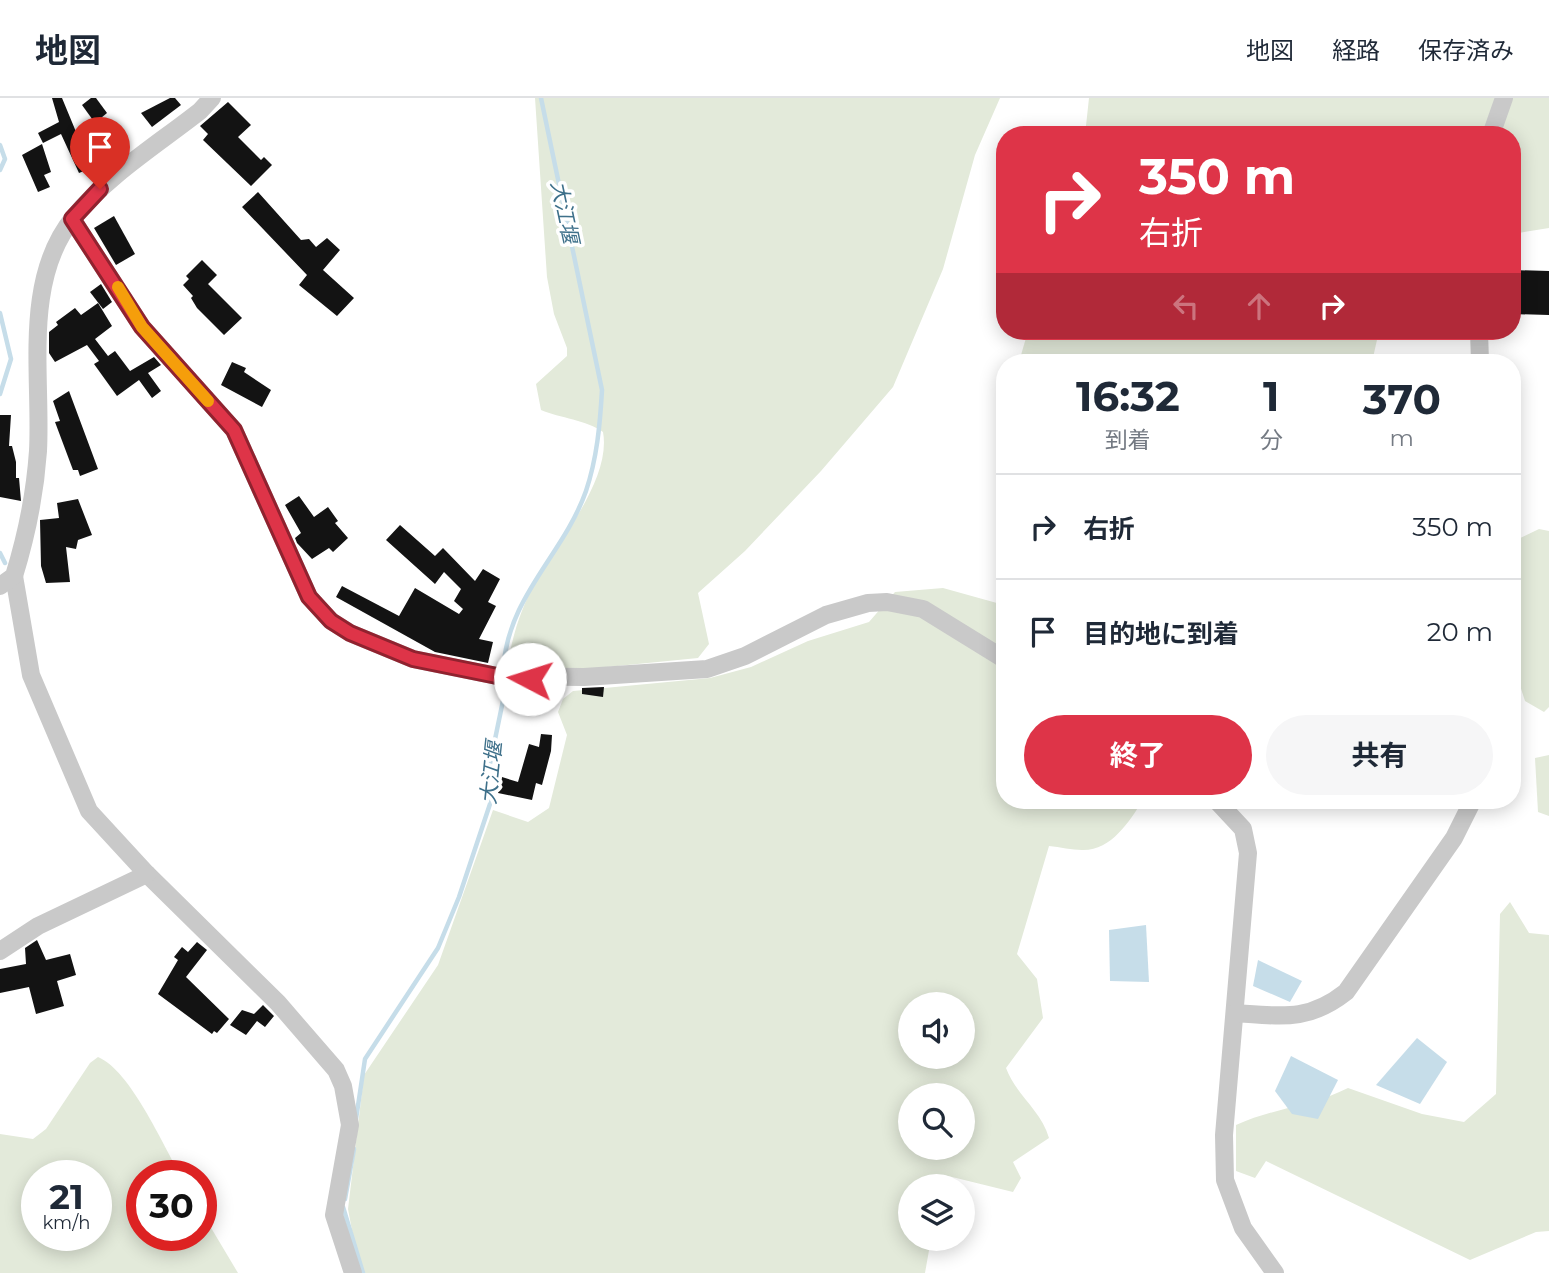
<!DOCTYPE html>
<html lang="ja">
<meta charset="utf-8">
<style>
body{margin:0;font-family:Montserrat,"Noto Sans JP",sans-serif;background:#f6f6f7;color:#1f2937;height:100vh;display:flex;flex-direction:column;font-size:26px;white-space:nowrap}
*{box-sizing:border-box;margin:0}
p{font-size:23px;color:#747a83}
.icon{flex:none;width:38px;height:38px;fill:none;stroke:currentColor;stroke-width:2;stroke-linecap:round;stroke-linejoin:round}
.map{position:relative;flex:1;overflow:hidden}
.panel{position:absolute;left:996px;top:256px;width:525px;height:455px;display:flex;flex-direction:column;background:#fff;border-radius:28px;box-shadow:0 4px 18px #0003}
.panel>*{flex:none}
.hud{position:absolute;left:996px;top:28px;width:525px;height:214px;border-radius:28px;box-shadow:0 4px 18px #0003;background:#de3448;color:#fff;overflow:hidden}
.tools{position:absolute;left:898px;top:894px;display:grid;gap:14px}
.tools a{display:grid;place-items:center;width:77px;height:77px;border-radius:50%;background:#fff;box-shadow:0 4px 18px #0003;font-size:35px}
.speed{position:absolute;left:21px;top:1062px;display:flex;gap:14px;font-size:35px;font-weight:700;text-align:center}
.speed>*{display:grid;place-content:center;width:91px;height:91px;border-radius:50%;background:#fff;box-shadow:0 4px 18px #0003;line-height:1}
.speed small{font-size:18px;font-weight:400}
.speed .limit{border:10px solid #d22;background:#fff;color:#111}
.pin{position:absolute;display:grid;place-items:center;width:60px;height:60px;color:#fff;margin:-72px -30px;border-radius:50% 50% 50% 0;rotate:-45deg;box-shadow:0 0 7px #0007}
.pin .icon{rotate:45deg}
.me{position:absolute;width:77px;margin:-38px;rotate:275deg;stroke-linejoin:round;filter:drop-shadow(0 0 5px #0008)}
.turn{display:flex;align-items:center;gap:24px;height:147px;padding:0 28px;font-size:32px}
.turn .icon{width:91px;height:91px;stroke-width:2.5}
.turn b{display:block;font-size:49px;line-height:60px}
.lanes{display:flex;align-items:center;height:66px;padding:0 28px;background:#0003;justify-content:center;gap:35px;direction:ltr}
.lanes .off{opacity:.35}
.eta{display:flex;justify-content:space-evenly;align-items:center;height:119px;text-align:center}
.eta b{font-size:42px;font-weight:700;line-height:49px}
.button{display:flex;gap:14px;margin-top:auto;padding:14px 28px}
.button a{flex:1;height:80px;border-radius:42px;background:#de3448;color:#fff;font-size:28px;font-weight:700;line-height:80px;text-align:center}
.button a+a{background:#f6f6f7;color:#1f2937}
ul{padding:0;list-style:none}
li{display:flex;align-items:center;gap:21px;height:105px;padding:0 28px;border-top:2px solid #e0e1e3}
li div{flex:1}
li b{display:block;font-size:26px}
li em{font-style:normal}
header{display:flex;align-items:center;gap:42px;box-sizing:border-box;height:98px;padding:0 35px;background:#fff;border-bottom:2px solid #e0e1e3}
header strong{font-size:33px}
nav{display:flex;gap:38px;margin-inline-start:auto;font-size:24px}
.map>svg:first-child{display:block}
.green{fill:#e3eada;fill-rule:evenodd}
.water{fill:#c6dde9}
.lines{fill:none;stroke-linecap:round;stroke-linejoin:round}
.stream{stroke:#c6dde9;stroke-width:4.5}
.building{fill:#131313}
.minor{stroke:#c9c9c9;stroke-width:18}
.route-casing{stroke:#90222f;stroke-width:18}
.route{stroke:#de3448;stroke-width:12}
.slow{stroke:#f59e0b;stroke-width:12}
.labels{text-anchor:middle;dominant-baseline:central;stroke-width:7;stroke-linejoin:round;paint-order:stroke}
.water-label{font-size:21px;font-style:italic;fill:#3e708a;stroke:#fff}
</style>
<header>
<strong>地図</strong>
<nav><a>地図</a><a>経路</a><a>保存済み</a></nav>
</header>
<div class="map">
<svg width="1549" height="1175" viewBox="0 0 1549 1175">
<rect width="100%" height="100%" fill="#fff"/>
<g class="green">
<path d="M535,0H1000L975,57L943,171L893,289L821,373L745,453L698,495L709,546L698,560L597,570L521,571L510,554C515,530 522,510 533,488C555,448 612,382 603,334C587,322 560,320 541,312L536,286L567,258V250L554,216L547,179Z"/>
<polygon points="1089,0 1549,0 1549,130 1512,136 1512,37 1085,37"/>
<polygon points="1028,233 1379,233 1372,264 1019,264"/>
<polygon points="1539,431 1549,433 1549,609 1544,614 1525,603 1512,563 1512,444"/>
<path d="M943,490L1004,507V702H1143C1129,724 1111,753 1082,752C1072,752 1060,749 1049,748L1017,856L1037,881L1043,920L1006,970C1016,997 1041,1012 1049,1040L1013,1064L1021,1080L1013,1094L944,1077L942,1088H910V1141H931L925,1175H360L348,1111L364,977L438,867L493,712L528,724L549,710L567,637L558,614L563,601L573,593L710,580L751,569L808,543L869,524L895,494ZM910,906H962V959H910ZM910,998H962V1050H910Z"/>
<polygon points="1549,657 1549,718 1538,714 1535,660"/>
<path d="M1510,804L1529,835L1549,837V1133L1536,1134L1470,1162L1266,1063L1255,1080L1236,1073V1027C1273,1010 1313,1008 1348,990L1422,1016L1464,1024L1496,996L1500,816Z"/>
<path d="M98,959C130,972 163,1047 181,1078H142V1138H201V1113L238,1175H0V1036L33,1041L46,1031L90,965ZM37,1078H96V1138H37Z"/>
</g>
<g class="water">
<polygon points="1146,827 1149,884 1110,883 1109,832"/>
<polygon points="1258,862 1302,883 1290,904 1253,888"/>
<polygon points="1417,940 1447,964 1420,1006 1376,987"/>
<polygon points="1291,958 1338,982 1318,1021 1292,1016 1275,993"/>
</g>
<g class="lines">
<g class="stream">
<polyline points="0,47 5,61 0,72"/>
<polyline points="0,215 11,261 0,296"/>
<polyline points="0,455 5,465"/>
<path d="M503,572C508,497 563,458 586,393C597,360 600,327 602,292L541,0"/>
<polyline points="356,1021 365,961 438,850 459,799 490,706 487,680 505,593 504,581"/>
<polyline points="345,1101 354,1051"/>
<polyline points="343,1109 363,1175"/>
</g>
</g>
<g class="building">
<polygon points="52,0 62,0 91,70 79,75 61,36 43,45 38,35 59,24"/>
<polygon points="91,0 96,0 107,15 95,25 82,7"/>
<polygon points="170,0 175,0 181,7 152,29 141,15"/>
<polygon points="228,4 251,27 238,39 261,62 264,59 272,67 251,88 203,42 208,36 200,28"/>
<polygon points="108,32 123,51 110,61 95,41"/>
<polygon points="42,46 51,74 44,77 50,89 38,94 22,57"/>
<polygon points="258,94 301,142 309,141 316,149 327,140 340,152 323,172 354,200 337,218 299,187 307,177 242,109"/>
<polygon points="114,118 135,156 116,167 94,130"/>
<polygon points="202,162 217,177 208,186 242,220 224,237 197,210 191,200 193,198 183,187 189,181 186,178"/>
<polygon points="1512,172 1549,173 1549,217 1512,216"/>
<polygon points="101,186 112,204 103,211 90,194"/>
<polygon points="98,205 112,228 95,241 108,258 115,253 130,273 154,259 161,267 148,275 161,293 152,300 139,282 117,298 94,266 99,263 87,247 55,264 49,255 49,234 58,227 56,224 75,210 81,217"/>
<polygon points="232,264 246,270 244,274 271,292 262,309 221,287"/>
<polygon points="69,293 98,371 80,378 78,372 73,372 55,324 60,323 53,303"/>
<polygon points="0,317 11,317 9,348 12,348 16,364 16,380 19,380 21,403 0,399"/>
<polygon points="299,398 314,419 328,409 338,423 335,425 348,440 333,454 329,450 312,461 297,445 295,440 301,435 285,407"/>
<polygon points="78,401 92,437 78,442 76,451 66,449 70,484 46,485 41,468 40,422 59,420 57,405"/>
<polygon points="400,427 435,458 443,450 475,483 483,471 500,481 488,504 496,508 479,541 493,544 488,565 435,554 336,499 342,488 399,518 415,490 459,516 463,511 454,503 461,491 444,474 435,486 386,442"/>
<polygon points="604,589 603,599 582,596 582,590"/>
<polygon points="541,636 552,637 551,653 542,687 536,685 532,702 498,695 502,679 518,684 529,646 539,649"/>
<polygon points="37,842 46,862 70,856 76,877 57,883 64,908 36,916 29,889 0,895 0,871 26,866 25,850"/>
<polygon points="197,844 207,852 186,879 229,921 217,935 214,933 212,936 158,896 178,862 174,859 182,849 188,854"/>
<polygon points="263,907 274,918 265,929 257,923 246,937 230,927 242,912 254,916"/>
</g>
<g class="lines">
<g class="minor">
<polyline points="1491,37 1504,0"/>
<polyline points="72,121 142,229 234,332 309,499 331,523 350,535 413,561 497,578 584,579 707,571 745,558 826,517 868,505 887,504 923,511 1004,561"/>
<polyline points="1479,233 1480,264"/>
<polyline points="14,478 31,577 89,713 147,776 278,905 336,972 343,988 350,1027 334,1117 353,1175"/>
<path d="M0,488L14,478C27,436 35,396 38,353C42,278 22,182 74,119C108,77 158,46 200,13L212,0"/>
<polyline points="1216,702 1243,731 1248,755 1224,1037 1225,1082 1243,1130 1275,1175"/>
<polyline points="0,853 38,828 147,776"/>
<path d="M1235,915C1281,918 1308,924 1346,894L1454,740L1473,702"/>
</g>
</g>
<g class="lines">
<g class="route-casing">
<polyline id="route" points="100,91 72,121 142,229 234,332 309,499 331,523 350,535 413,561 497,578 530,581"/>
</g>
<use href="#route" class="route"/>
<polyline class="slow" points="118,189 142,229 208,303"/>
</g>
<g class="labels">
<g class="water-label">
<text transform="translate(565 114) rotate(78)">大江堰</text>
<text transform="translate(491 675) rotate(-84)">大江堰</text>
</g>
</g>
</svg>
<div class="tools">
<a><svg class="icon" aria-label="sound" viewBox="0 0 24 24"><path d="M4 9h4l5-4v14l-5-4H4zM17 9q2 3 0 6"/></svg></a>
<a><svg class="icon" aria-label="search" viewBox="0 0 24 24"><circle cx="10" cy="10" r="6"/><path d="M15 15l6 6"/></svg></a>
<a><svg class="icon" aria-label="layers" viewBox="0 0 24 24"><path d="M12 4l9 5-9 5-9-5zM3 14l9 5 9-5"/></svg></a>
</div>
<div class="speed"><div>21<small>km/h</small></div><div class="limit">30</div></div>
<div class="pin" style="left:100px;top:91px;background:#d93025"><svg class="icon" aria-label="arrive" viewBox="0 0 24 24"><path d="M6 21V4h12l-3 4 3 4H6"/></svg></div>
<svg class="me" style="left:530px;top:581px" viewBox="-20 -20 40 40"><circle r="19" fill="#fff"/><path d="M0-13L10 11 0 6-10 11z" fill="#de3448"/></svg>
<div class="hud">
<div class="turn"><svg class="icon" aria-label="right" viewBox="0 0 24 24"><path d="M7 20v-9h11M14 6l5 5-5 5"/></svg><div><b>350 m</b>右折</div></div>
<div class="lanes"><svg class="icon off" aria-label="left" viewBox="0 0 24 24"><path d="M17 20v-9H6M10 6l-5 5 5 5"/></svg><svg class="icon off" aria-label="ahead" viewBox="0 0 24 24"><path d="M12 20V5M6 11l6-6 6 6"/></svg><svg class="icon" aria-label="right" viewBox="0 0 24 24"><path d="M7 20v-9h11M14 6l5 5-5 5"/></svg></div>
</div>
<section class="panel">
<div class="eta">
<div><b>16:32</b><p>到着</p></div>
<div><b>1</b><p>分</p></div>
<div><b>370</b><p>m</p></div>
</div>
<ul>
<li><svg class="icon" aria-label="right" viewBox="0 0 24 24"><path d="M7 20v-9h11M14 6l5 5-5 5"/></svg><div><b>右折</b></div><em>350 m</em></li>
<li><svg class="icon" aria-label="arrive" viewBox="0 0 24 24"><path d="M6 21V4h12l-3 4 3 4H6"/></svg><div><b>目的地に到着</b></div><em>20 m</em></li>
</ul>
<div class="button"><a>終了</a><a>共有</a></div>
</section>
</div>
